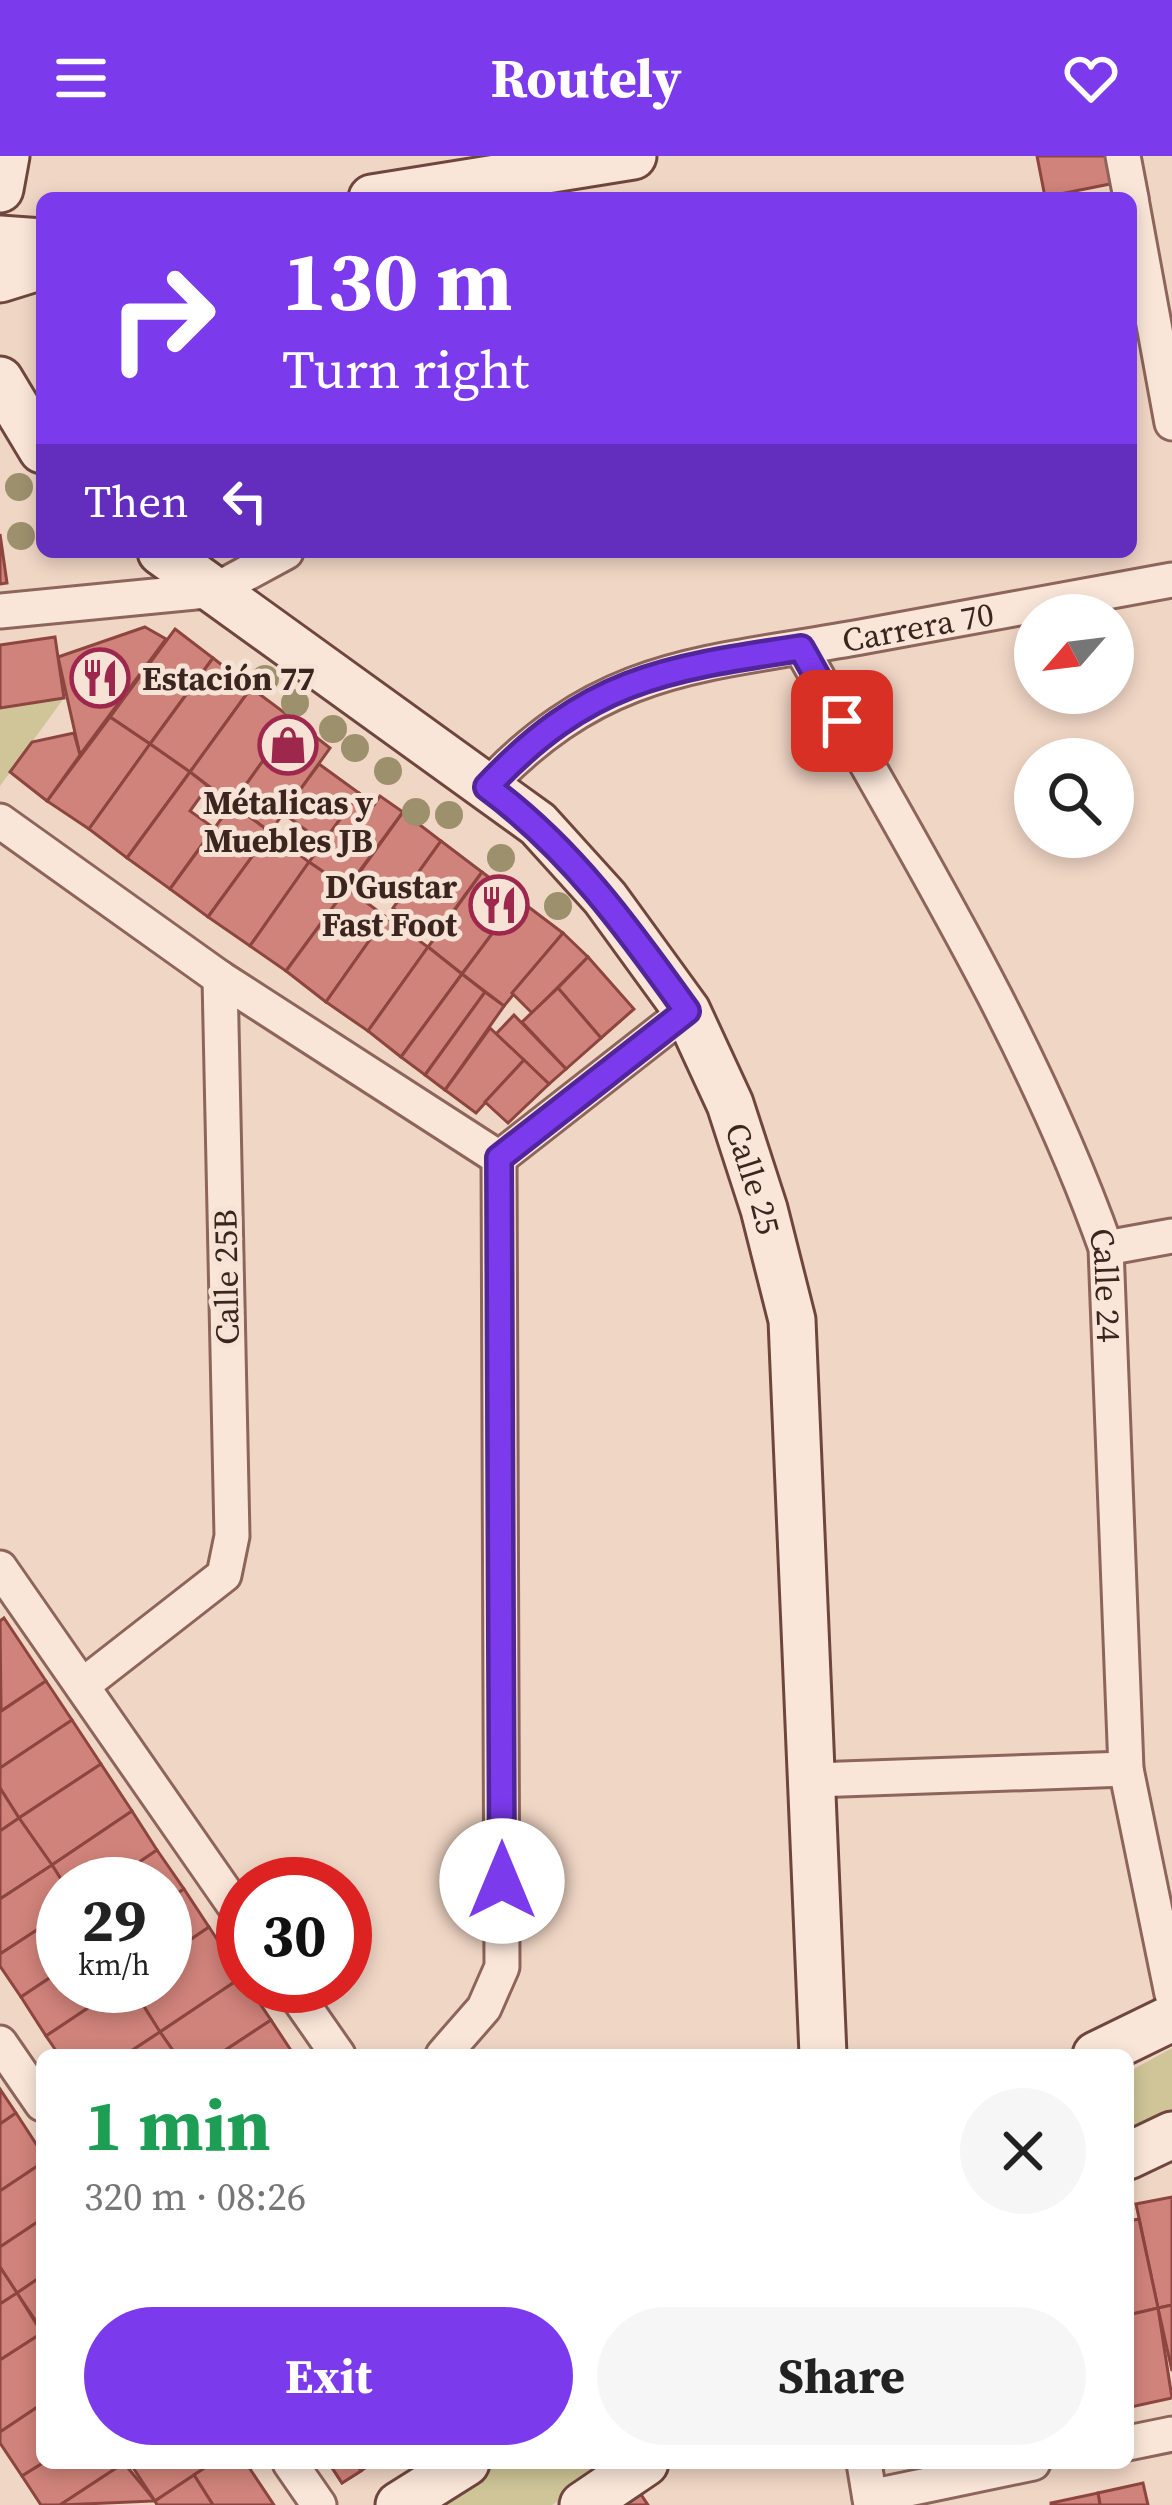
<!DOCTYPE html>
<meta charset="utf-8">
<style>
body{margin:0;font-family:"Source Serif 4",serif;background:#f6f6f6;color:#222;height:100vh;display:flex;flex-direction:column;font-size:45px;white-space:nowrap}
*{box-sizing:border-box;margin:0}
p{font-size:39px;color:#767676}
.icon{flex:none;width:66px;height:66px;fill:none;stroke:currentColor;stroke-width:2;stroke-linecap:round;stroke-linejoin:round}
.map{position:relative;flex:1;overflow:hidden}
.panel{position:absolute;left:36px;top:1893px;width:1098px;height:420px;display:flex;flex-direction:column;background:#fff;border-radius:18px;box-shadow:0 6px 18px #0003}
.panel>*{flex:none}
.guide{position:absolute;left:36px;top:36px;width:1101px;height:366px;border-radius:18px;box-shadow:0 6px 18px #0003;background:#7c3aed;color:#fff;overflow:hidden}
.needle{width:78px;rotate:242deg}
.tools{position:absolute;left:1014px;top:438px;display:grid;gap:24px}
.tools a{display:grid;place-items:center;width:120px;height:120px;border-radius:50%;background:#fff;box-shadow:0 6px 18px #0003;font-size:60px}
.speed{position:absolute;left:36px;top:1701px;display:flex;gap:24px;font-size:60px;font-weight:700;text-align:center}
.speed>*{display:grid;place-content:center;width:156px;height:156px;border-radius:50%;background:#fff;box-shadow:0 6px 18px #0003;line-height:1}
.speed small{font-size:30px;font-weight:400}
.speed .limit{border:18px solid #d22;background:#fff;color:#111}
.pin{position:absolute;display:grid;place-items:center;width:102px;height:102px;color:#fff;margin:-51px;border-radius:24px;box-shadow:0 6px 18px #0006}
.me{position:absolute;width:132px;margin:-66px;rotate:0deg;stroke-linejoin:round;filter:drop-shadow(0 0 9px #0008)}
.turn{display:flex;align-items:center;gap:42px;height:252px;padding:0 48px;font-size:54px}
.turn .icon{width:156px;height:156px;stroke-width:2.5}
.turn b{display:block;font-size:84px;line-height:102px}
.then{display:flex;align-items:center;height:114px;padding:0 48px;background:#0003;gap:24px;font-size:45px}
.round{display:grid;place-items:center;flex:none;width:126px;height:126px;border-radius:63px;background:#f6f6f6}
.summary{display:flex;align-items:center;justify-content:space-between;height:204px;padding:0 48px}
h1{font-size:72px;font-weight:700;line-height:90px;color:#1e9e55}
.primary-button{display:flex;gap:24px;margin-top:auto;padding:24px 48px}
.primary-button a{flex:1;height:138px;border-radius:72px;background:#7c3aed;color:#fff;font-size:48px;font-weight:700;line-height:138px;text-align:center}
.primary-button a+a{background:#f6f6f6;color:#222}
header{display:flex;justify-content:space-between;align-items:center;height:156px;padding:0 48px;background:#7c3aed;color:#fff;font-size:54px;font-weight:700}
.map>svg:first-child{display:block}
.green{fill:#cfc598}
.building{fill:#d0837a;stroke:#8d453f;stroke-width:3}
.lines{fill:none;stroke-linecap:round;stroke-linejoin:round}
.street-casing{stroke:#8d655a;stroke-width:39}
.secondary-casing{stroke:#6f463d;stroke-width:51}
.street{stroke:#fae6d9;stroke-width:33}
.secondary{stroke:#fae6d9;stroke-width:45}
.tree{fill:#9d906c}
.route-casing{stroke:#51269a;stroke-width:30}
.route{stroke:#7c3aed;stroke-width:21}
.labels{text-anchor:middle;dominant-baseline:central;stroke-width:10;stroke-linejoin:round;paint-order:stroke}
.street-label{font-size:33px;fill:#3c241f;stroke:#f7e3d6}
.poi-label{font-size:33px;font-weight:bold;fill:#3c241f;stroke:#f7e3d6;text-anchor:start}
</style>
<header><svg class="icon" aria-label="menu" viewBox="0 0 24 24"><path d="M4 6h16M4 12h16M4 18h16"/></svg>Routely<svg class="icon" aria-label="heart" viewBox="0 0 24 24"><path d="M12 20l-8-8c-3-5 5-10 8-4 3-6 11-1 8 4z"/></svg></header>
<div class="map">
<svg width="1172" height="2349" viewBox="0 0 1172 2349">
<rect width="100%" height="100%" fill="#f0d6c5"/>
<g class="green">
<polygon points="64,542 0,630 0,552"/>
<polygon points="1172,1892 1172,1959 1128,1982 1128,1916"/>
<polygon points="500,2307 615,2307 552,2349 436,2349"/>
</g>
<g class="building">
<polygon points="1037,0 1109,0 1115,27 1045,41"/>
<polygon points="0,378 7,427 0,428"/>
<polygon points="145,471 166,483 80,599 58,501"/>
<polygon points="175,473 213,502 150,588 110,561"/>
<polygon points="55,481 64,542 0,552 0,489"/>
<polygon points="213,502 251,532 190,616 150,588"/>
<polygon points="251,532 293,563 232,648 190,616"/>
<polygon points="110,561 150,588 89,673 47,645"/>
<polygon points="293,563 330,592 270,676 232,648"/>
<polygon points="74,577 80,599 47,645 10,616 32,586"/>
<polygon points="150,588 190,616 127,702 89,673"/>
<polygon points="319,608 359,637 323,687 283,657"/>
<polygon points="190,616 208,630 190,655 214,672 170,733 127,702"/>
<polygon points="359,637 374,649 380,640 403,656 347,732 309,706"/>
<polygon points="232,648 270,676 208,761 170,733"/>
<polygon points="403,656 441,685 397,746 359,717"/>
<polygon points="270,676 309,706 250,790 208,761"/>
<polygon points="441,685 482,716 433,783 393,752"/>
<polygon points="309,706 347,732 286,815 250,790"/>
<polygon points="482,716 518,743 462,818 428,791"/>
<polygon points="347,732 386,761 326,846 286,815"/>
<polygon points="518,743 563,777 504,850 462,818"/>
<polygon points="386,761 428,791 368,875 326,846"/>
<polygon points="563,777 588,801 532,857 512,837"/>
<polygon points="428,791 462,818 401,901 368,875"/>
<polygon points="588,801 634,853 601,882 558,832"/>
<polygon points="462,818 485,836 425,919 401,901"/>
<polygon points="558,832 601,882 566,913 522,866"/>
<polygon points="485,836 504,850 445,934 425,919"/>
<polygon points="514,859 566,913 549,928 496,878"/>
<polygon points="490,872 524,904 476,957 445,934"/>
<polygon points="524,904 549,928 508,967 485,946"/>
<polygon points="4,1462 46,1525 1,1555 0,1465"/>
<polygon points="46,1525 72,1564 0,1612 0,1556"/>
<polygon points="72,1564 101,1608 19,1662 0,1632 0,1612"/>
<polygon points="101,1608 132,1655 52,1709 19,1662"/>
<polygon points="0,1632 19,1662 0,1675"/>
<polygon points="132,1655 157,1694 107,1728 64,1728 52,1709"/>
<polygon points="19,1662 52,1709 0,1743 0,1675"/>
<polygon points="157,1694 184,1733 165,1745 165,1728 107,1728"/>
<polygon points="52,1709 64,1728 63,1757 0,1798 0,1743"/>
<polygon points="184,1733 209,1771 165,1801 165,1745"/>
<polygon points="63,1757 63,1813 21,1841 0,1810 0,1798"/>
<polygon points="209,1771 242,1821 160,1876 131,1830 165,1830 165,1801"/>
<polygon points="63,1813 63,1830 121,1830 46,1880 21,1841"/>
<polygon points="242,1821 271,1864 218,1899 176,1899 160,1876"/>
<polygon points="121,1830 131,1830 160,1876 125,1899 59,1899 46,1880"/>
<polygon points="271,1864 294,1899 218,1899"/>
<polygon points="160,1876 176,1899 125,1899"/>
<polygon points="0,1933 16,1957 0,1968"/>
<polygon points="16,1957 42,1997 42,2007 0,2035 0,1968"/>
<polygon points="42,2007 42,2063 0,2091 0,2035"/>
<polygon points="1172,2041 1172,2149 1158,2152 1136,2048"/>
<polygon points="42,2063 42,2120 17,2137 0,2111 0,2091"/>
<polygon points="1139,2063 1158,2152 1128,2159 1128,2065"/>
<polygon points="0,2111 17,2137 0,2148"/>
<polygon points="42,2120 42,2174 17,2137"/>
<polygon points="17,2137 42,2177 0,2204 0,2148"/>
<polygon points="1172,2149 1172,2215 1158,2152"/>
<polygon points="1158,2152 1172,2242 1131,2251 1128,2159"/>
<polygon points="42,2177 42,2248 0,2276 0,2204"/>
<polygon points="42,2248 43,2307 22,2320 0,2287 0,2276"/>
<polygon points="43,2307 124,2307 60,2349 41,2349 22,2320"/>
<polygon points="124,2307 155,2345 60,2349"/>
<polygon points="130,2307 212,2307 155,2345"/>
<polygon points="212,2307 246,2307 274,2349 213,2349 194,2319"/>
<polygon points="329,2307 373,2307 342,2327"/>
<polygon points="329,2307 356,2307 361,2315 342,2327"/>
<polygon points="194,2319 213,2349 157,2349 155,2345"/>
<polygon points="1143,2327 1148,2349 1100,2349 1098,2337"/>
<polygon points="636,2331 648,2349 609,2349"/>
<polygon points="1098,2337 1100,2349 1051,2349 1051,2347"/>
</g>
<g class="lines">
<g class="street-casing">
<g id="street">
<polyline points="1123,0 1131,42"/>
<polyline points="1131,43 1172,267"/>
<polyline points="0,455 216,434 286,396"/>
<path id="s1" d="M801,492C910,687 1031,881 1106,1092L1126,1613L1172,1838"/>
<path id="s2" d="M487,631C605,505 708,509 866,480C968,461 1070,443 1172,424"/>
<polyline points="0,665 220,822 499,1002"/>
<polyline points="499,1002 687,855"/>
<polyline points="1106,1092 1172,1080"/>
<polyline points="0,1412 243,1762"/>
<polyline points="83,1529 224,1419 232,1380 220,822"/>
<polyline points="814,1624 1126,1613"/>
<polyline points="290,1830 338,1899"/>
<polyline points="0,1887 42,1948"/>
<polyline points="443,1899 484,1852 502,1811 499,1002"/>
<polyline points="1128,2287 1172,2278"/>
<polyline points="290,2307 319,2349"/>
<polyline points="864,2307 871,2349"/>
<polyline points="870,2341 1033,2307"/>
</g>
</g>
<g class="secondary-casing">
<g id="secondary">
<polyline points="0,33 6,0"/>
<polyline points="372,42 633,0"/>
<polyline points="0,83 42,86"/>
<polyline points="0,123 42,110"/>
<polyline points="0,224 42,294"/>
<path id="s3" d="M161,396L538,668L605,742L687,855L730,948L764,1053L792,1164L823,1899"/>
<polyline points="1096,1899 1172,1862"/>
<polyline points="1128,2000 1172,1979"/>
<polyline points="399,2349 466,2307"/>
<polyline points="583,2349 645,2307"/>
</g>
</g>
<use href="#street" class="street"/>
<use href="#secondary" class="secondary"/>
</g>
<g class="tree">
<circle cx="19" cy="331" r="14"/>
<circle cx="21" cy="380" r="14"/>
<circle cx="265" cy="523" r="14"/>
<circle cx="295" cy="547" r="14"/>
<circle cx="333" cy="573" r="14"/>
<circle cx="355" cy="592" r="14"/>
<circle cx="388" cy="615" r="14"/>
<circle cx="416" cy="656" r="14"/>
<circle cx="449" cy="659" r="14"/>
<circle cx="501" cy="702" r="14"/>
<circle cx="558" cy="750" r="14"/>
</g>
<g class="lines">
<g class="route-casing">
<path id="route" d="M502,1725L499,1002L687,855C627,771 570,692 487,631C587,524 662,513 801,492L842,565"/>
</g>
<use href="#route" class="route"/>
</g>
<defs>
<g id="restaurant-ring" transform="scale(3)"><circle r="9.5" fill="#f7e3d6" stroke="#9e274e" stroke-width="1.5"/><path d="M-5-6h1v4h1v-4h1v4h1v-4h1v5L-1.5 .5V6h-2V.5L-5-1ZM5-6V6H3V1.5H1.5Q1.5-4 5-6Z" fill="#9e274e"/></g>
<g id="shop-ring" transform="scale(3)"><circle r="9.5" fill="#f7e3d6" stroke="#9e274e" stroke-width="1.5"/><path d="M-5-2.5h2.3a2.7 3.5 0 0 1 5.4 0H5L5.5 6h-11ZM-1.5-2.5h3a1.5 2.3 0 0 0-3 0Z" fill="#9e274e"/></g>
</defs>
<g fill-rule="evenodd">
<use href="#restaurant-ring" x="100" y="522"/>
<use href="#shop-ring" x="288" y="589"/>
<use href="#restaurant-ring" x="499" y="749"/>
</g>
<g class="labels">
<g class="street-label">
<text stroke="none"><textPath href="#s2" startOffset="471">Carrera 70</textPath></text>
<text stroke="none"><textPath href="#s3" startOffset="885">Calle 25</textPath></text>
<text transform="translate(226 1121) rotate(-91)">Calle 25B</text>
<text stroke="none"><textPath href="#s1" startOffset="711">Calle 24</textPath></text>
</g>
<g class="poi-label">
<text x="142" y="522">Estación 77</text>
<text x="288" y="646" text-anchor="middle">Métalicas y<tspan x="288" dy="38">Muebles JB</tspan></text>
<text x="457" y="730" text-anchor="end">D'Gustar<tspan x="457" dy="38">Fast Foot</tspan></text>
</g>
</g>
</svg>
<div class="tools">
<a><svg class="needle" viewBox="-14 -14 28 28"><path d="M0-13l5 13h-10z" fill="#e53935"/><path d="M0 13l5-13h-10z" fill="#767676"/></svg></a>
<a><svg class="icon" aria-label="search" viewBox="0 0 24 24"><circle cx="10" cy="10" r="6"/><path d="M15 15l6 6"/></svg></a>
</div>
<div class="speed"><div>29<small>km/h</small></div><div class="limit">30</div></div>
<div class="pin" style="left:842px;top:565px;background:#d93025"><svg class="icon" aria-label="arrive" viewBox="0 0 24 24"><path d="M6 21V4h12l-3 4 3 4H6"/></svg></div>
<svg class="me" style="left:502px;top:1725px" viewBox="-20 -20 40 40"><circle r="19" fill="#fff"/><path d="M0-13L10 11 0 6-10 11z" fill="#7c3aed"/></svg>
<div class="guide">
<div class="turn"><svg class="icon" aria-label="right" viewBox="0 0 24 24"><path d="M7 20v-9h11M14 6l5 5-5 5"/></svg><div><b>130 m</b>Turn right</div></div>
<div class="then">Then<svg class="icon" aria-label="left" viewBox="0 0 24 24"><path d="M17 20v-9H6M10 6l-5 5 5 5"/></svg></div>
</div>
<section class="panel">
<div class="summary"><div><h1>1 min</h1><p>320 m · 08:26</p></div><a class="round"><svg class="icon" aria-label="close" viewBox="0 0 24 24"><path d="M6 6l12 12M18 6L6 18"/></svg></a></div>
<div class="primary-button"><a>Exit</a><a>Share</a></div>
</section>
</div>
